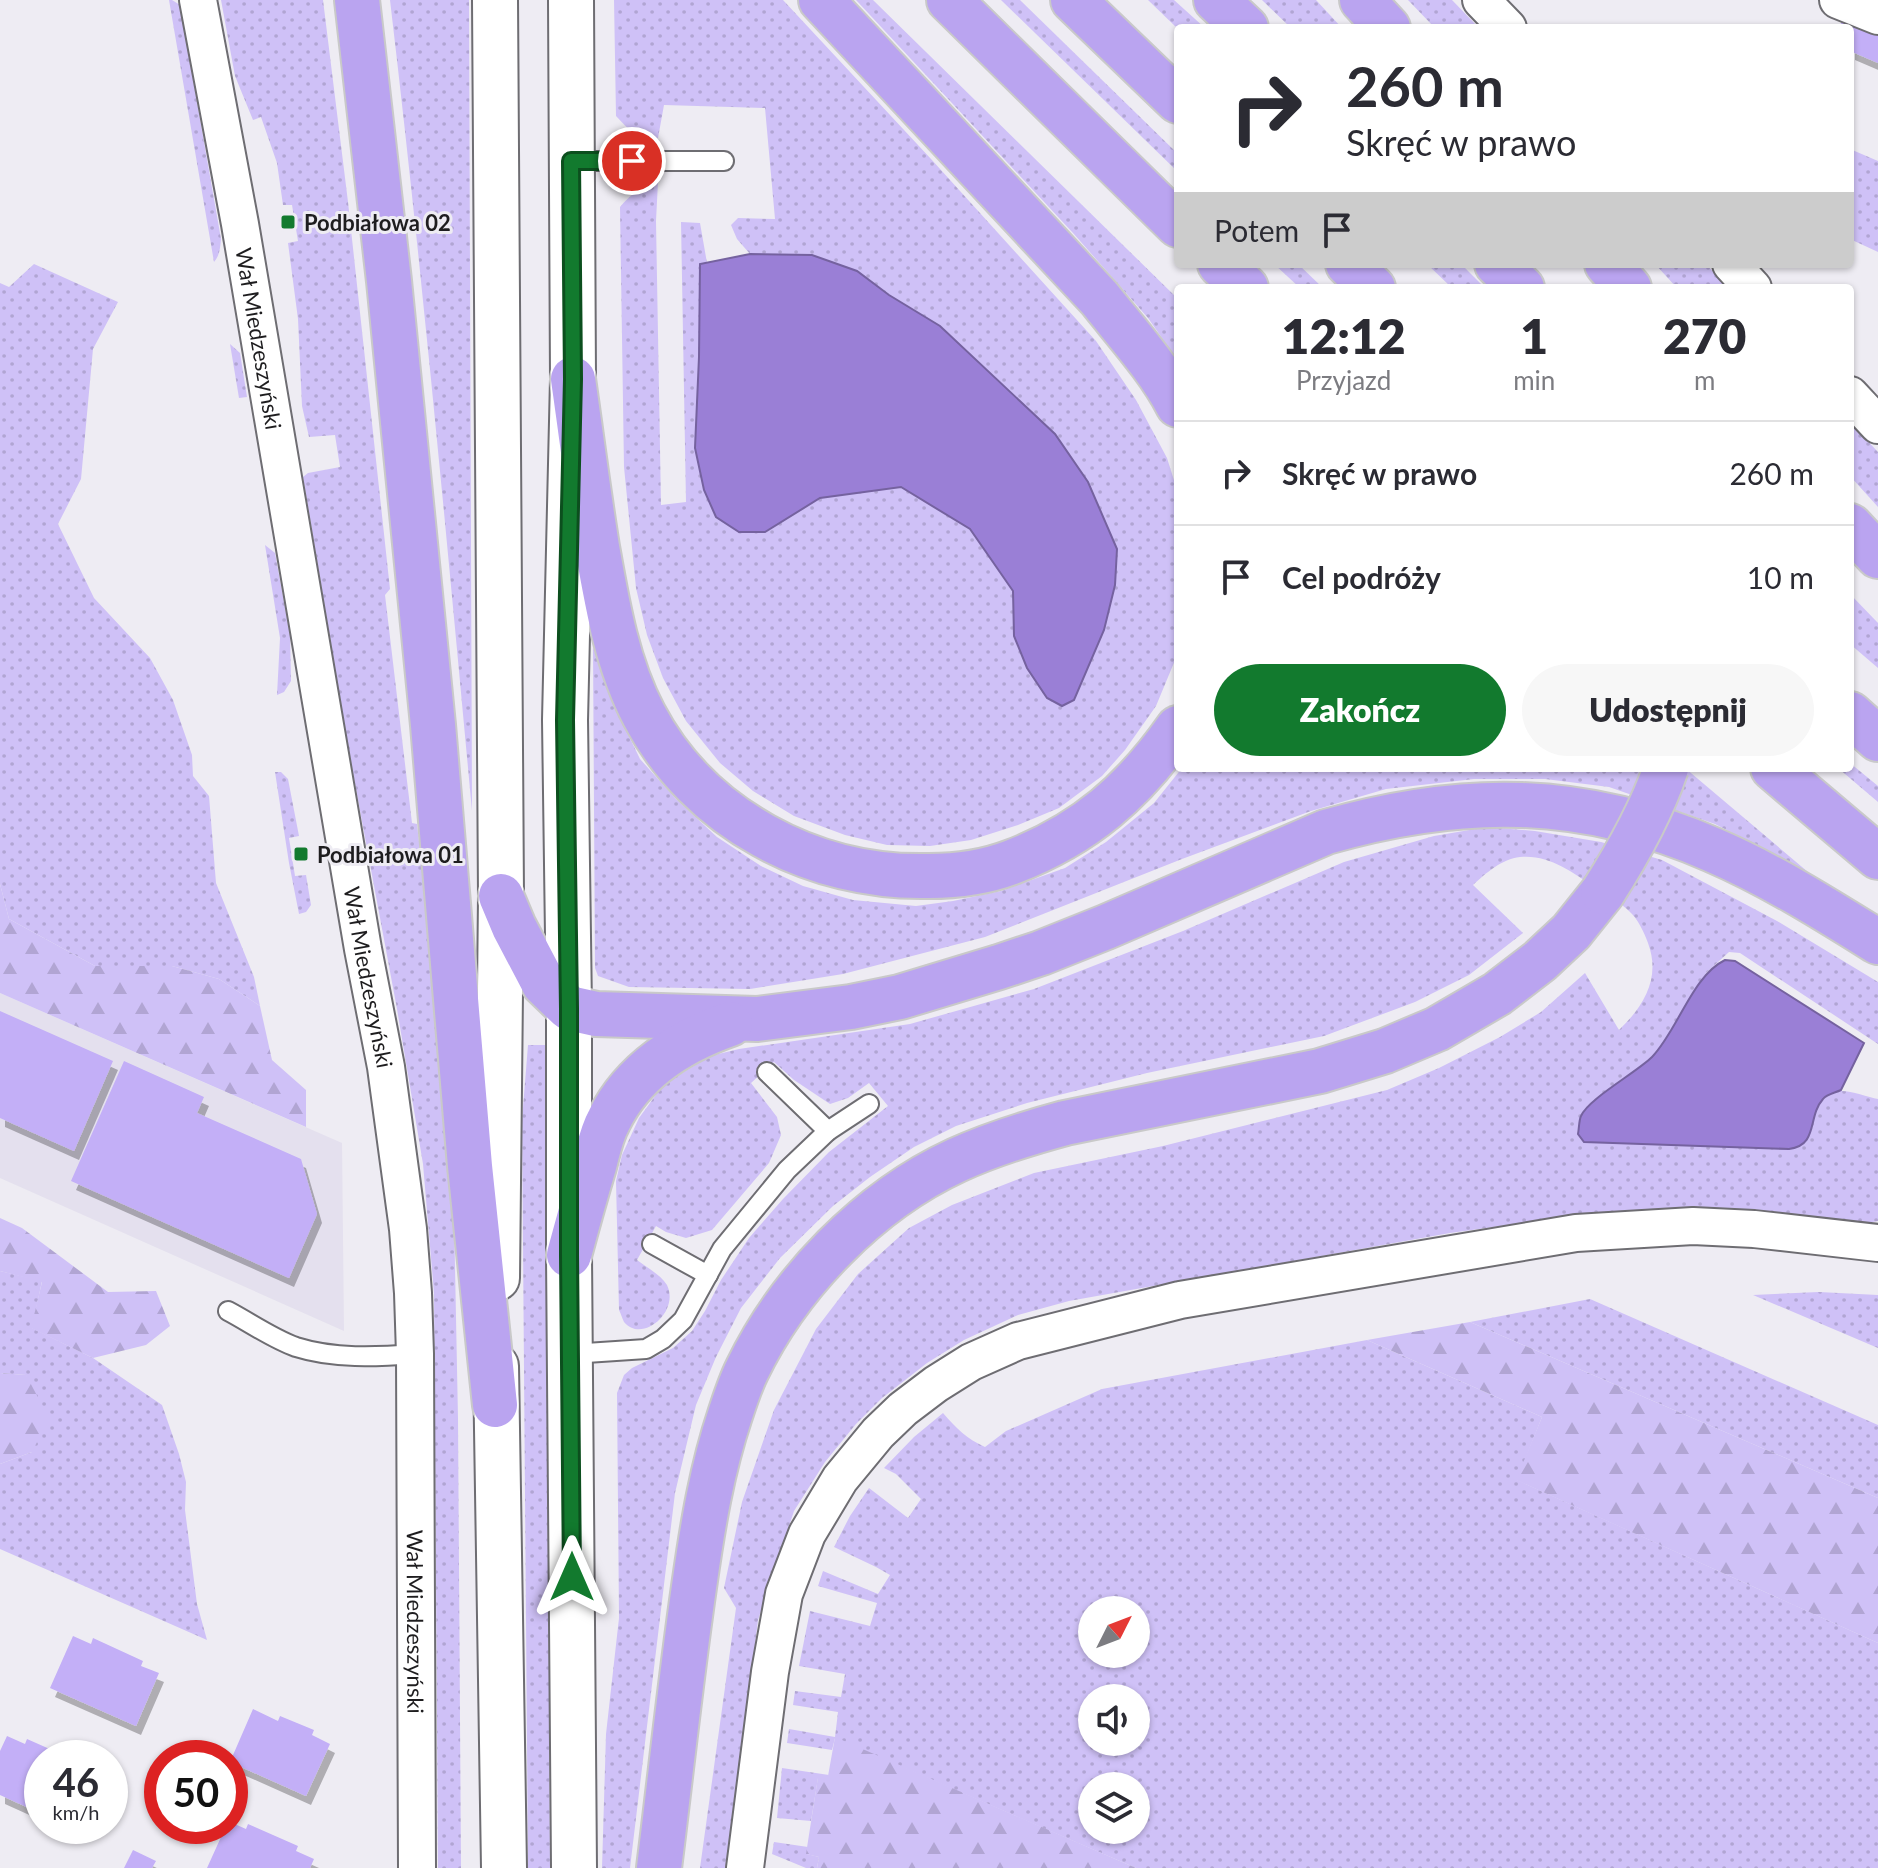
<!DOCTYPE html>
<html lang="pl">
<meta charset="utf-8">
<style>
body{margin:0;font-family:Lato,sans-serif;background:#f7f7f7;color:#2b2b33;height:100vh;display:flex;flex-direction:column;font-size:30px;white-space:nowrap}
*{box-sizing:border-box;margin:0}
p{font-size:26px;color:#7c7c81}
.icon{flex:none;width:44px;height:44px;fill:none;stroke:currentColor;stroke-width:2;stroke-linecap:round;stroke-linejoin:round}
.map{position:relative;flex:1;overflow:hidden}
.details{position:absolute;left:1174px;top:284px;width:680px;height:488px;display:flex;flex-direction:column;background:#fff;border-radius:8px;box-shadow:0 2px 6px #0004}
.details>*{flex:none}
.hud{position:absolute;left:1174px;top:24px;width:680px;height:244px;border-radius:8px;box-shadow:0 2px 6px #0004;background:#fff;color:#2b2b33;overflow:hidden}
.needle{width:52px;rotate:48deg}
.fabs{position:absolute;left:1078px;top:1596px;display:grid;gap:16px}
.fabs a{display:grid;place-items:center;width:72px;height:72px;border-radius:50%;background:#fff;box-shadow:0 2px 6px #0004;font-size:40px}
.speed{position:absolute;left:24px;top:1740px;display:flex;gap:16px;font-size:40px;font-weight:700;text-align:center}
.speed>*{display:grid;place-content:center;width:104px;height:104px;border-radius:50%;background:#fff;box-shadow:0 2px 6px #0004;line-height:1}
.speed small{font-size:20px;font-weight:400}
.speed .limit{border:12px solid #d22;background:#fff;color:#111}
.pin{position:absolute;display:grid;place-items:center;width:68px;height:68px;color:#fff;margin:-34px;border:4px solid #fff;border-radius:50%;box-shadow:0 2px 8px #0007}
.me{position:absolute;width:88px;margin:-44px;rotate:0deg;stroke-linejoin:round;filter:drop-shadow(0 0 6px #0008)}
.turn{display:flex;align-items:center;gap:28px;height:168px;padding:0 40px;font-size:36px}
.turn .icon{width:104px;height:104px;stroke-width:2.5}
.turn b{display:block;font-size:56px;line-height:68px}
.then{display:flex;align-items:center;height:76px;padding:0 40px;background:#0003;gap:16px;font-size:30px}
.eta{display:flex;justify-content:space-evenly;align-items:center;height:136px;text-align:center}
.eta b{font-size:48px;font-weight:800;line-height:56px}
.action{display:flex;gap:16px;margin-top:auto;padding:16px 40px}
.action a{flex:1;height:92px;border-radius:48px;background:#127a2e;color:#fff;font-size:32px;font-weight:800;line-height:92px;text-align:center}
.action a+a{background:#f7f7f7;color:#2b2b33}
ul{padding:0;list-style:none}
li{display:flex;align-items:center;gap:24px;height:104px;padding:0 40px;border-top:2px solid #e1e1e2}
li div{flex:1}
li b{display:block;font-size:30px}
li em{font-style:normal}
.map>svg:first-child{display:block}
.built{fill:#e4e0ee}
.grass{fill:url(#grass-dots);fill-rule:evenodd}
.forest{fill:url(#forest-firs)}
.water{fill:#9a7fd6;stroke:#75629f;stroke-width:2}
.building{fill:#c3aff7;filter:url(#shadow)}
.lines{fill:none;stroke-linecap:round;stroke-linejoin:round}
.service-casing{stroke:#6e6d72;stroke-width:22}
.minor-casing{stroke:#6e6d72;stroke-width:40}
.secondary-casing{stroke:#6e6d72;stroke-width:48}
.motorway-casing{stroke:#c9c9c9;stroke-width:48}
.service{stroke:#fff;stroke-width:18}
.minor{stroke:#fff;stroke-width:36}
.secondary{stroke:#fff;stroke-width:44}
.motorway{stroke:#baa4f0;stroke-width:44}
.motorway-bridge-casing{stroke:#c9c9c9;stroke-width:48;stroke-linecap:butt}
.motorway-bridge{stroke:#baa4f0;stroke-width:44}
.route-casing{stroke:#0c4f1e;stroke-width:20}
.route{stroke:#127a2e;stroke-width:14}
.poi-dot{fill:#127a2e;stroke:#eeecf3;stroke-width:3}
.labels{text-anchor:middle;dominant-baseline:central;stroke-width:6;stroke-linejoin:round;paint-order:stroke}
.poi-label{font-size:22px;font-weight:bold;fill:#1e1d1f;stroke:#eeecf3;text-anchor:start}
.street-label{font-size:22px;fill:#1e1d1f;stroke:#eeecf3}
</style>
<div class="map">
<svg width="1878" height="1868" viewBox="0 0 1878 1868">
<defs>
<pattern id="grass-dots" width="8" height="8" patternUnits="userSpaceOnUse" patternTransform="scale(2)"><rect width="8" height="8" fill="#cfc1f7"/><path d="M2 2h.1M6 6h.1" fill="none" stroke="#b1a5d3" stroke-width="1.8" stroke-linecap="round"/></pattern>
<pattern id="forest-firs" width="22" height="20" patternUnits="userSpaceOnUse" patternTransform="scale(2)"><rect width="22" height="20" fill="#cfc1f7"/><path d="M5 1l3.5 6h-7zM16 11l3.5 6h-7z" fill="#b1a5d3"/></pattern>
<filter id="shadow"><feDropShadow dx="5" dy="9" stdDeviation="0" flood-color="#0004"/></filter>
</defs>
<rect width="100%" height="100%" fill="#eeecf3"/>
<polygon class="built" points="0,993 342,1143 344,1331 0,1178"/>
<g class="grass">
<path d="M169,0H172L180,5L221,239C220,248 220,255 214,262Z"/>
<polygon points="221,0 323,0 348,202 390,589 385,595 412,823 417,824 443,1054 454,1216 458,1418 461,1868 438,1868 434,1293 423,1164 397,1009 350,757 303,477 308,473 340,467 335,435 309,437 302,406 298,319 288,243 298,241 292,205 283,205 277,163 261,117 253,120 235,76"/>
<path d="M390,0H469L472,811C447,541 422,270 390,0Z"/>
<path d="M614,0H783L931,159L1096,341L1136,400L1167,458L1178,493V653L1156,706L1125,750L1102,776L1059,808L1018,825L971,840L930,846L887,845L845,835L794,816L753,791L720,763L686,721L663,678L647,635L636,588L624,467L620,207C631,194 641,186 658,182L656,221L661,505L686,502L681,222L700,223L707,263L700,265L699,357L695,448L765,532L820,498L901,487L970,528L1013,591L1014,636L1055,434L940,326L889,295L857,271L812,255L750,254L737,239L731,225L738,218L775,219L765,108L664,105L658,138C637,139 630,131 616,116Z"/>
<polygon points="856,0 873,0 1178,299 1178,361 1148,318 1073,233"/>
<polygon points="1001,0 1020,0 1178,154 1178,172"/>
<polygon points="1148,0 1174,0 1205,28 1178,29"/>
<polygon points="1262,0 1316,0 1342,28 1291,28"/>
<polygon points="1408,0 1452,0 1479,28 1435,28"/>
<polygon points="1850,149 1878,161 1878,252 1850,239"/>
<polygon points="34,264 118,302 93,349 81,479 58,524 94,598 150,658 173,700 192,755 193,776 209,796 216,883 254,977 260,1006 219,979 172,966 95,966 9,919 0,884 0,283 9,287"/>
<polygon points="1274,264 1298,264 1323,288 1300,288"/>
<polygon points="1427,264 1461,264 1485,288 1452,288"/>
<polygon points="1655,264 1706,264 1728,288 1677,288"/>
<polygon points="230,344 240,353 247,397 239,398"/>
<polygon points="1850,422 1878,452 1878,507 1850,476"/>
<polygon points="265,545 275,553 290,635 291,681 284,692 277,695 280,638"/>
<polygon points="1850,594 1878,623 1878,668 1850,644"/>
<polygon points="593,647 611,699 640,759 676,799 717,837 761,866 803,886 853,900 916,906 953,901 1001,891 1065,868 1106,842 1154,803 1182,768 1685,768 1808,872 1715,824 1609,787 1545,779 1474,779 1386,789 1311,811 1182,859 985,937 843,974 750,989 629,987 598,976 595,968"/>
<polygon points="1850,763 1878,786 1878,802 1838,768 1850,768"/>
<polygon points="275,772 281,772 288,779 299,836 289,838 295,876 306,875 311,905 306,912 299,914 289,863"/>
<path d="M1487,827L1535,831L1601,842L1662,860L1777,921L1878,982V1044L1740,953L1729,952L1706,973L1667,1038L1652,1057L1590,1104L1578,1134L1585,1142L1790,1149L1812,1129C1814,1113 1820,1093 1840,1091C1849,1090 1868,1097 1878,1099V1221L1867,1223L1742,1211L1595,1213L1450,1233L1069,1301L1018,1315L964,1340L927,1363L882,1398L856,1424L825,1462L794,1511L758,1620L728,1868H700L736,1608L724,1588L742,1502L774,1410L816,1329L858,1274L909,1228L952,1205L1034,1173L1163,1146L1387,1090L1439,1068L1500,1037L1541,1012L1585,973L1619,1030C1644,1006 1661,978 1648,943C1644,932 1638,919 1629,911C1619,901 1605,894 1593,886C1572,872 1548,854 1520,857C1502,859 1486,873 1473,885L1523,933L1469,975L1415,1002L1324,1036L1147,1073L1027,1103L956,1126L914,1147L870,1177L833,1206L780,1258L741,1308L716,1357L696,1405L675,1493L630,1868H602L606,1734L619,1618L617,1393L624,1375L632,1368L673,1348L692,1331L705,1311L721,1280L749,1238L783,1199L829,1152L888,1106L869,1083L848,1098L830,1104L794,1080L774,1062L751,1083L777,1117L781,1135L769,1163L712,1230L686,1238L666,1232L656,1226L637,1260C646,1267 661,1275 667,1285C680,1312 642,1344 624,1322C622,1318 621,1314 619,1310L616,1181L622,1155L639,1118L663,1085L710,1056L739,1049L910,1024L1034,989L1183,931L1344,862L1434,836Z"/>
<polygon points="528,1045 546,1045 550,1868 528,1868 522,1120"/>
<polygon points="0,1271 42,1281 32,1328 93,1358 162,1405 179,1454 186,1482 185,1510 197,1604 207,1640 0,1549 0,1464 32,1452 26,1375 0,1373"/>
<polygon points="1819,1292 1878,1295 1878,1348 1753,1295"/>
<polygon points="1590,1299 1878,1425 1878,1498 1470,1322"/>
<path d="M1367,1340L1542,1417L1517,1480L1878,1643V1868H1136L835,1738L832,1750L787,1743L789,1729L835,1737L838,1712L793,1705L795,1691L841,1697L845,1674L799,1666L810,1611L870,1626L877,1603L818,1586L823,1571L878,1594L890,1575L876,1567L834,1547L850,1516L869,1488L908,1518L921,1499L896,1474L884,1468L914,1437L943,1413C956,1428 967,1439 985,1447L1006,1431L1102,1389ZM1092,1610H1136V1654H1092ZM1092,1698H1136V1742H1092ZM1092,1786H1136V1830H1092Z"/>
<polygon points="782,1768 829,1775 828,1777 818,1778 811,1821 777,1818"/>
<polygon points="774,1842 808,1847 807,1854 819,1857 817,1868 806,1868 772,1854"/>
</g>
<g class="forest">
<polygon points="0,884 9,919 95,966 172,966 219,979 260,1006 272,1060 306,1090 306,1127 0,993"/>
<polygon points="0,1218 22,1228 108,1292 156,1291 170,1326 146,1345 93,1358 31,1328 42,1282 0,1271"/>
<polygon points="1470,1322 1878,1498 1878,1643 1516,1480 1542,1417 1367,1340"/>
<polygon points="0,1373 26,1375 49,1418 32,1452 0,1464"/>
<polygon points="835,1737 1136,1868 817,1868 819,1857 806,1854 818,1777 828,1776"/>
</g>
<g class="water">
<polygon points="750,254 812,255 857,271 889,295 940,326 1055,434 1088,482 1117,549 1115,585 1104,630 1074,700 1062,706 1047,698 1027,668 1014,636 1013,591 970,529 901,487 820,498 765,532 739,532 716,517 704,490 695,448 699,357 700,264"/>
<path d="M1725,960L1735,961L1864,1043L1841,1090C1835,1093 1827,1094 1823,1099C1807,1117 1819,1145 1789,1149L1584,1142L1578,1134C1579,1129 1579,1120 1581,1116C1588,1099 1637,1072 1652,1057C1678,1030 1692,976 1725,960Z"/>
</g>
<g class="building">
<polygon points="1844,17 1878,32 1878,63 1850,51 1850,28 1839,28"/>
<polygon points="0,1011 113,1061 74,1151 0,1118"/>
<polygon points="124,1061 204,1097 197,1113 301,1159 317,1214 289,1278 71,1181"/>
<polygon points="73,1636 91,1644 93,1638 143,1661 141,1666 159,1673 136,1726 50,1688"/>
<polygon points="253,1709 278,1721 280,1716 314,1730 312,1735 330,1744 306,1796 230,1762"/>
<polygon points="7,1736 25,1744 27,1739 70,1758 42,1758 42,1814 0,1795 0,1751"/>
<polygon points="230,1822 246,1829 248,1824 298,1846 296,1851 314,1859 310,1868 207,1868 226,1826 230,1826"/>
<polygon points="133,1850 156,1861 152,1868 124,1868"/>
</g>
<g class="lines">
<g class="service-casing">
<g id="service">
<polyline points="571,161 724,161"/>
<polyline points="767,1072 828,1131"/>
<polyline points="652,1244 708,1275"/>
<path d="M228,1311C249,1322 273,1339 296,1347C334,1359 376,1357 415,1354"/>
<polyline points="571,1354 646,1349 663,1339 683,1320 722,1249 787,1170 828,1131 869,1104"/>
</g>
</g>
<g class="minor-casing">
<g id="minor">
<path id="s1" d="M198,0L240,224L363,949L386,1067L408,1229L413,1293L415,1354L417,1868"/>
<polyline points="1481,0 1508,28"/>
<polyline points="1838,0 1878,16"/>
<polyline points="1731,264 1753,288"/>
<polyline points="1850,395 1878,425"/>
<polyline points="745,1868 770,1672 784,1594 807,1534 840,1479 878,1433 903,1409 936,1384 971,1362 1018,1341 1180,1300 1576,1233 1693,1226 1754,1229 1878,1243"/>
</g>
</g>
<g class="secondary-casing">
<g id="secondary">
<polyline points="495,0 501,896 497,1278"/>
<polyline points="571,0 573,379 565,720 569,1008 569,1255 574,1868"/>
<polyline points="496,1366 504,1868"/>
</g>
</g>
<g class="motorway-casing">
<g id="motorway">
<polyline points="357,0 389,281 433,725 470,1166 495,1405"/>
<path d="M821,0L1100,299C1126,332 1159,368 1178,405"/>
<polyline points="949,0 1178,225"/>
<polyline points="1073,0 1178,101"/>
<polyline points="1216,0 1246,28"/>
<polyline points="1362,0 1388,28"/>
<polyline points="1220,264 1246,288"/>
<polyline points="1348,264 1373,288"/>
<polyline points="1497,264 1522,288"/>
<polyline points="1607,264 1629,288"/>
<path d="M573,379C581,435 588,491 597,547C607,604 617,664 644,715C699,819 813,879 929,876C956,876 986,872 1012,862C1085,834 1133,792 1178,728"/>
<polyline points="1850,526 1878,556"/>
<polyline points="1850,714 1878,739"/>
<polyline points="1773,768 1878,857"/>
<path d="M501,896L514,927L544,984L569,1008L596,1014L757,1019L851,1007L900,997L999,967L1041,953L1106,927L1326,832C1462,793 1582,793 1713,850C1771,875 1825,909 1878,942"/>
<path d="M569,1255C577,1225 585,1196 594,1166C598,1151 601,1134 609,1120C633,1071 681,1041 730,1024"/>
<path d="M659,1868C671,1772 681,1676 695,1580C703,1524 712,1469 730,1415C735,1400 740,1384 747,1370C789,1283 868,1201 957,1160C992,1144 1028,1133 1065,1123L1320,1071L1385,1051L1437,1029L1497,994L1540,961L1571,932L1603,892"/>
</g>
</g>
<use href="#service" class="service"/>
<use href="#minor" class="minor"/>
<use href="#secondary" class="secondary"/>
<use href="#motorway" class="motorway"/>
<g class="motorway-bridge-casing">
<path id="motorway-bridge" d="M1603,892C1628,853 1651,812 1666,768"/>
</g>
<use href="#motorway-bridge" class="motorway-bridge"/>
</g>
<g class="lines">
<g class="route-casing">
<polyline id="route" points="572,1577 569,1255 569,1008 565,720 573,379 571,161 632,161"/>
</g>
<use href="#route" class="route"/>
</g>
<g class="poi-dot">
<rect x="280" y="214" width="16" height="16" rx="4"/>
<rect x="293" y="846" width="16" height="16" rx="4"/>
</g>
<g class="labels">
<g class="poi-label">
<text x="304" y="222">Podbiałowa 02</text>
<text x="317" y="854">Podbiałowa 01</text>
</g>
<g class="street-label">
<text stroke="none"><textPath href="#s1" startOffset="344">Wał Miedzeszyński</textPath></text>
<text stroke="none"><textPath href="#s1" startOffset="992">Wał Miedzeszyński</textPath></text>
<text stroke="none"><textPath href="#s1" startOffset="1640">Wał Miedzeszyński</textPath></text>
</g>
</g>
</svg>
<div class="fabs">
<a><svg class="needle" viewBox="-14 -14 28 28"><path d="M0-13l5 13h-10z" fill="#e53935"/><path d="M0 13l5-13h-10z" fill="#7c7c81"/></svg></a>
<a><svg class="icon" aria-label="sound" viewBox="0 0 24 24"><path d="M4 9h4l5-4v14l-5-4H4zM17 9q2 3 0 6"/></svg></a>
<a><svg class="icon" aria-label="layers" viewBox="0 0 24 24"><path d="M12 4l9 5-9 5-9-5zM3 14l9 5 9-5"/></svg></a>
</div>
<div class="speed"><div>46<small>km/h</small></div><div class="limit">50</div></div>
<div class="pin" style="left:632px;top:161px;background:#d93025"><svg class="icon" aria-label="arrive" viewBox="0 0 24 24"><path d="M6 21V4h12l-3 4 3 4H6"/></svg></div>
<svg class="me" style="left:572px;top:1577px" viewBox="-20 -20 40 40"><path d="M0-17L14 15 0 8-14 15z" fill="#127a2e" stroke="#fff" stroke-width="4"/></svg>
<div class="hud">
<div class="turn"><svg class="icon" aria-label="right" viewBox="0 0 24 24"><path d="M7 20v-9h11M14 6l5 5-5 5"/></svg><div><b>260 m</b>Skręć w prawo</div></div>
<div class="then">Potem<svg class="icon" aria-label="arrive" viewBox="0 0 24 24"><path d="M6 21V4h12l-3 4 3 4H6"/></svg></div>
</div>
<section class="details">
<div class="eta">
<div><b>12:12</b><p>Przyjazd</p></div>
<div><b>1</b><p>min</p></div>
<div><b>270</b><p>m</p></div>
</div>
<ul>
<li><svg class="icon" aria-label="right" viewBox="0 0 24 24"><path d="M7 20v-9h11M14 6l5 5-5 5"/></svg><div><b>Skręć w prawo</b></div><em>260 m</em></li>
<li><svg class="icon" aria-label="arrive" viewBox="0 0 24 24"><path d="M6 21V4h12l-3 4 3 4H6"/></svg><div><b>Cel podróży</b></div><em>10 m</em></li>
</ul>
<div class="action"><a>Zakończ</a><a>Udostępnij</a></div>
</section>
</div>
